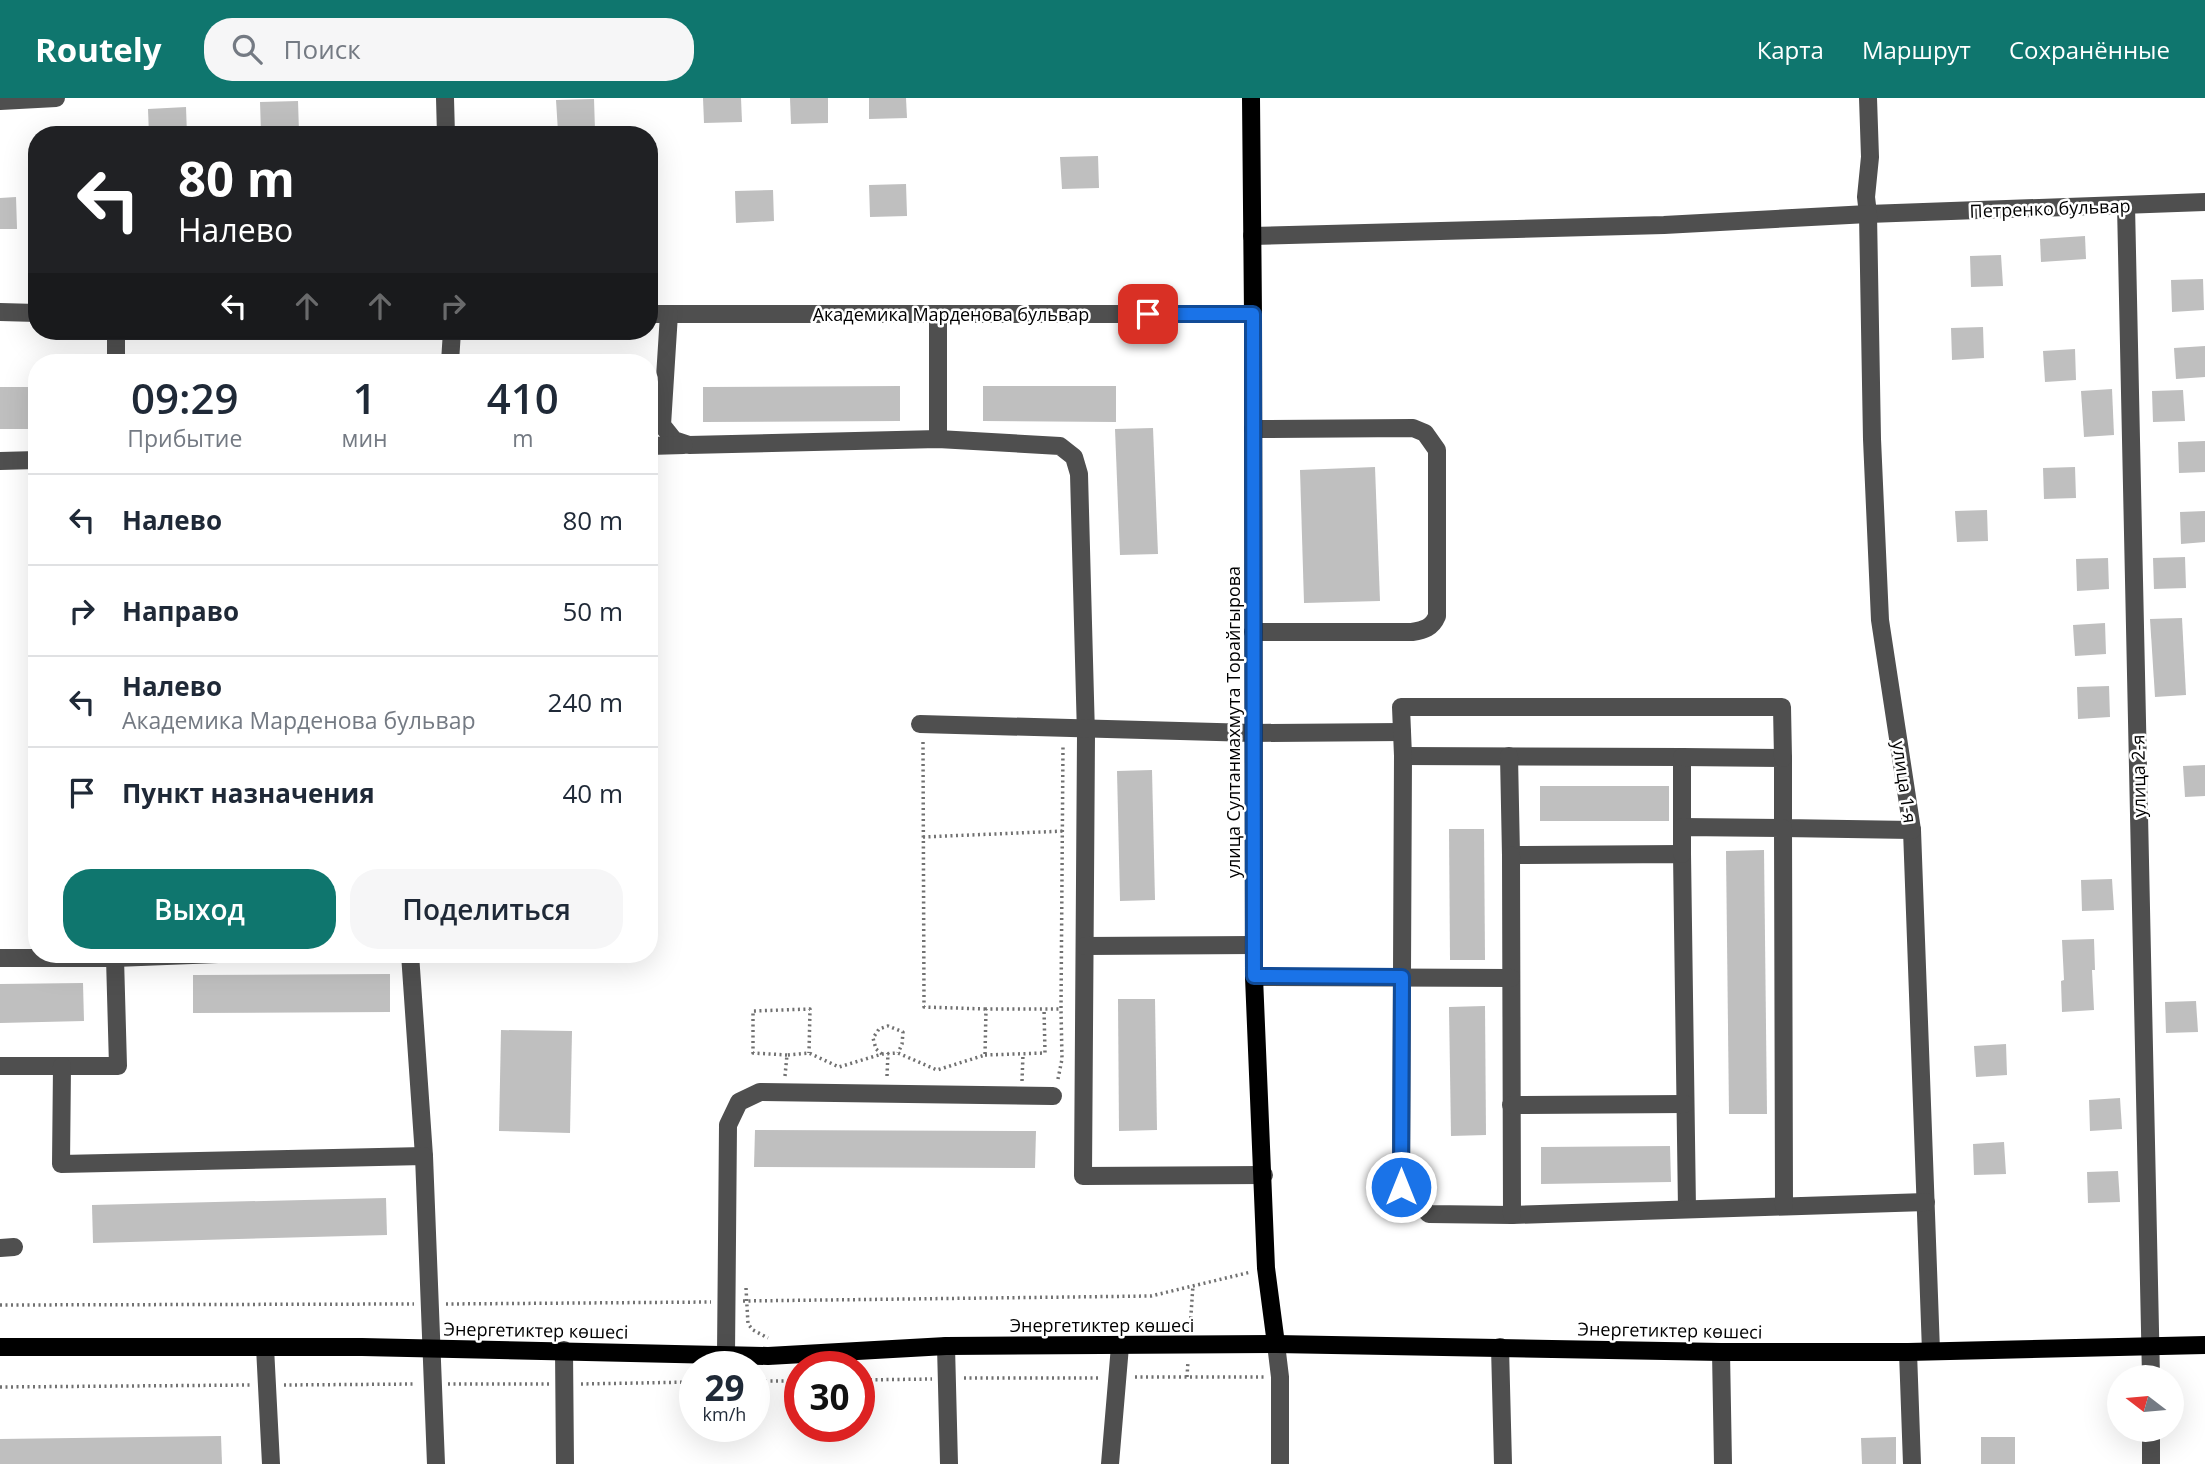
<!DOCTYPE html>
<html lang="ru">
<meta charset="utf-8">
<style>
body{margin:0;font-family:"Open Sans",sans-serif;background:#f6f6f7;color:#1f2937;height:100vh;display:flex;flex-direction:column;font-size:26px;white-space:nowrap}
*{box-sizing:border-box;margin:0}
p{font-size:23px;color:#747a83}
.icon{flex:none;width:38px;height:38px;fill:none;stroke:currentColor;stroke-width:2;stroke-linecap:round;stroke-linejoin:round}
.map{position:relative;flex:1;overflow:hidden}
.details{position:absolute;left:28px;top:256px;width:630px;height:609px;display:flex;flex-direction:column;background:#fff;border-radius:28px;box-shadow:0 7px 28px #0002}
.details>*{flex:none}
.guide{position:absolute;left:28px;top:28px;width:630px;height:214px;border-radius:28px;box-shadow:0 7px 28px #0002;background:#202124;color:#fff;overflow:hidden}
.needle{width:46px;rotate:286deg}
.controls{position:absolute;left:2107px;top:1267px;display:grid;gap:14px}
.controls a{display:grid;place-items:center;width:77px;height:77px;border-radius:50%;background:#fff;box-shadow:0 7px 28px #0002;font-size:35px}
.speed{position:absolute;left:679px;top:1253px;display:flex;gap:14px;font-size:35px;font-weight:700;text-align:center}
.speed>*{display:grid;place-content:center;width:91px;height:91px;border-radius:50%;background:#fff;box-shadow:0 7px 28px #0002;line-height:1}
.speed small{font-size:18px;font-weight:400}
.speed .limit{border:10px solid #d22;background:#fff;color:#111}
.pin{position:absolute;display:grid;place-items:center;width:60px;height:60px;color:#fff;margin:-30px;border-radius:14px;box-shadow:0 4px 10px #0006}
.me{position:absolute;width:77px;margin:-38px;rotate:0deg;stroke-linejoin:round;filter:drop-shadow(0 0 5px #0008)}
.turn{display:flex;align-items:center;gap:24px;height:147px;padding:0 35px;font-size:32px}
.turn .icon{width:91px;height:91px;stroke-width:2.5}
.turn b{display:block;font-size:49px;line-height:60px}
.lanes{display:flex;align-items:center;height:66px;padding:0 35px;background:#0003;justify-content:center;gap:35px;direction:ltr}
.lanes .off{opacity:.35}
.eta{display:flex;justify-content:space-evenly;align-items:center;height:119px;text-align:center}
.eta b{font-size:42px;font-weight:600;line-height:49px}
.action{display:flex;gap:14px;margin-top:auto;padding:14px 35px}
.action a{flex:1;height:80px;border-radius:28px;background:#0f766e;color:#fff;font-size:28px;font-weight:600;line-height:80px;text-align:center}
.action a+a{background:#f6f6f7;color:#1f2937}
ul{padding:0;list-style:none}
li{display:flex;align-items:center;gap:21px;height:91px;padding:0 35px;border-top:2px solid #e0e1e3}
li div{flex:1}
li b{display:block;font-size:26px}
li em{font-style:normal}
header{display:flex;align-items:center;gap:42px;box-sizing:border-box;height:98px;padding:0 35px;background:#0f766e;color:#fff}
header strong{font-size:33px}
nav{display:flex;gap:38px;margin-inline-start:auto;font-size:24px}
.search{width:490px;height:63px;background:#f6f6f7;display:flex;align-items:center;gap:18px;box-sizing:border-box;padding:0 24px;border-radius:28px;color:#747a83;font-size:26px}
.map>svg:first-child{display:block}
.building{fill:#bfbfbf}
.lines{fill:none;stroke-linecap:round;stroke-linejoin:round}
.path{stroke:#717171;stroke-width:3.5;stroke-dasharray:2 3.5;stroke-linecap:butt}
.minor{stroke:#4f4f4f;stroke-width:18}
.major{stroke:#000;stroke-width:18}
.route-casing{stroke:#114b97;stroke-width:18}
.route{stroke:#1a73e8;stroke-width:12}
.labels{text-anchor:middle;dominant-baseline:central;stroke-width:5;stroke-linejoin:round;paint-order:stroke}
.street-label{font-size:18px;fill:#000;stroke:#fff}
</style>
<header>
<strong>Routely</strong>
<div class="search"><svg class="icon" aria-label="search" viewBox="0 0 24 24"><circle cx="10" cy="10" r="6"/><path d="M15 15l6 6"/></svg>Поиск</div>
<nav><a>Карта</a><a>Маршрут</a><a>Сохранённые</a></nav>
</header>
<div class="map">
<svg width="2205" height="1366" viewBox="0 0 2205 1366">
<rect width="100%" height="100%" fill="#fff"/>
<g class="building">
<polygon points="703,0 741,0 742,24 704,25"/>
<polygon points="790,0 828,0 828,25 791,26"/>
<polygon points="869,0 906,0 907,20 869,21"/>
<polygon points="594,1 595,32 558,34 556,2"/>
<polygon points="298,3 299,34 261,36 260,4"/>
<polygon points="186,9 187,37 149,37 148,11"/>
<polygon points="1098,58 1099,90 1062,91 1060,59"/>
<polygon points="906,86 907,118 870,119 869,87"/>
<polygon points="773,92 774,123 736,125 735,93"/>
<polygon points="16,99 17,131 0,131 0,100"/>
<polygon points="2085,138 2086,161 2041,164 2040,141"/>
<polygon points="2001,157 2003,188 1971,189 1970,158"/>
<polygon points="2203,181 2204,212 2172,214 2171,182"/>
<polygon points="1983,229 1984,260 1952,262 1951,230"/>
<polygon points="2205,248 2205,279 2176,281 2174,250"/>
<polygon points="2075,251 2076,282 2045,284 2043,253"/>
<polygon points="900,288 900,323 703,324 703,289"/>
<polygon points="983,288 1116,288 1116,324 983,323"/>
<rect x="0" y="289" width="37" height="42"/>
<polygon points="2112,291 2114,337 2084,339 2081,293"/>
<polygon points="2183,292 2185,323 2153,324 2152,293"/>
<polygon points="1153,330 1158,456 1120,457 1115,331"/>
<polygon points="2205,343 2205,374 2179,375 2178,344"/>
<polygon points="1375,369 1380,503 1304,505 1300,372"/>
<polygon points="2075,369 2076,400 2044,401 2043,370"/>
<polygon points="1987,412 1988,443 1957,444 1955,413"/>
<polygon points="2205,413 2205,444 2181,446 2180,414"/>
<polygon points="2185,459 2186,490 2154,491 2153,460"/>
<polygon points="2108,460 2109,491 2077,493 2076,461"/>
<polygon points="2182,520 2186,597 2155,599 2150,521"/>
<polygon points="2105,525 2106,556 2075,558 2073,527"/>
<polygon points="2109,588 2110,619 2078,621 2077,589"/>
<polygon points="2205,667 2205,698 2185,699 2183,668"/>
<polygon points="1152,672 1155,802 1120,803 1117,673"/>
<rect x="1540" y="688" width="129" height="35"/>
<polygon points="1449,731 1484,731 1485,862 1450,862"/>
<polygon points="1764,752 1767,1016 1729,1016 1726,753"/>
<polygon points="2112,781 2114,812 2082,813 2081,782"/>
<polygon points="2094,841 2095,872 2092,872 2094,912 2062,914 2061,883 2064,882 2062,842"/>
<polygon points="390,876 390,914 193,915 193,877"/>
<polygon points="83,885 84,923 0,925 0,886"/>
<polygon points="1118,901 1155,901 1157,1032 1119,1033"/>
<polygon points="2196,903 2198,934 2166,935 2165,904"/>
<polygon points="1485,908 1486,1037 1451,1038 1449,909"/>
<polygon points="501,932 572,933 570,1035 499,1033"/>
<polygon points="2006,946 2007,977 1976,979 1974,948"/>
<polygon points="2120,1000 2122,1031 2090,1033 2089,1002"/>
<polygon points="755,1032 1036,1033 1035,1070 754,1069"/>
<polygon points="2004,1044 2006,1076 1974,1077 1973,1046"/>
<polygon points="1670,1048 1671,1084 1541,1086 1541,1049"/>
<polygon points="2118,1073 2120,1104 2088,1105 2087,1074"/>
<polygon points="386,1100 387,1137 93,1145 92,1107"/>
<polygon points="221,1338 222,1366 0,1366 0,1341"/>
<polygon points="1896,1339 1896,1366 1862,1366 1861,1340"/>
<rect x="1981" y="1339" width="34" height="27"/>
</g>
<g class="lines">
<g class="path">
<polyline points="923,644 924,909 986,911"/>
<polyline points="923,739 1065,733"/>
<polyline points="882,956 876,951 873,940 879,931 888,928 903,934 902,946 898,955"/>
<polyline points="787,957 753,955 753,913 810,911 809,955"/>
<polyline points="985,957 1045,955 1044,911"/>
<polyline points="785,978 787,957 809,955 839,969 882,956 898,955 937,972 985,957 986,911 1061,911 1063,646"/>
<polyline points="887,978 888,955"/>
<polyline points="1058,981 1062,961 1061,911"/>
<polyline points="1022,983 1023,956"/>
<polyline points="746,1190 748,1226 753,1232 768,1240"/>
<polyline points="743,1203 1151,1198 1251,1174"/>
<polyline points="446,1206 711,1204"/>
<polyline points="0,1207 414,1206"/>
<polyline points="1190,1231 1193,1187"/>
<polyline points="1135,1279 1264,1279"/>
<polyline points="1187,1279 1188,1263"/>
<polyline points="964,1280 1100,1280"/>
<polyline points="859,1282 932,1281"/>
<polyline points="754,1283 800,1283"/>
<polyline points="448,1286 549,1286"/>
<polyline points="581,1286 695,1284"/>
<polyline points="284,1287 416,1286"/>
<polyline points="0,1289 252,1287"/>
</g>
<g class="minor">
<polyline points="445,0 446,37"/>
<polyline points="1868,0 1870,59 1866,99 1868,116 2205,104"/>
<polyline points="0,3 56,0"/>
<polyline points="2126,107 2151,1279"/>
<polyline points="1252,138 1664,127 1868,116 1872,341 1880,522 1912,732 1931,1253"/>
<polyline points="0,214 37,215"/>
<polyline points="649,216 1253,216"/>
<polyline points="669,216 662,327 674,342 689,347 938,341 1060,348 1074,359 1079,376 1086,637 1083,1078 1264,1077"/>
<polyline points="116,264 116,233"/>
<polyline points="450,264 452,233"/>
<path d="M1253,331L1413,330L1425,335L1437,352V518C1432,530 1424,532 1412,534H1253"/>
<polyline points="938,341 938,216"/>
<polyline points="649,348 684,347"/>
<polyline points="0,363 37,362"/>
<polyline points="920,626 1253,635 1402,634"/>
<polyline points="1403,658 1682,659 1682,729"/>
<polyline points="1509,658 1511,757 1682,756 1687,1111"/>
<polyline points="1682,659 1783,660 1783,730 1912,732"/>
<polyline points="1783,660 1782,609 1401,609 1403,658 1401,1089 1429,1116 1512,1117 1926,1104"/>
<polyline points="1682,756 1682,729 1783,730 1784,1108"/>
<polyline points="1511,757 1512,1117"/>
<polyline points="1085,848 1254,847"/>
<polyline points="410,856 424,1058"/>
<polyline points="0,860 115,860 118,968 0,968"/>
<polyline points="115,860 218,856"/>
<polyline points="1254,879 1511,880"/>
<polyline points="62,968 61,1066 424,1058 436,1366"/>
<polyline points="1511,1007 1685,1006"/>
<polyline points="0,1150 14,1149"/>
<polyline points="1276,1246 1280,1279 1280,1366"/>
<polyline points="946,1248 949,1366"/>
<polyline points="265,1249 271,1366"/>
<polyline points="1500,1249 1503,1366"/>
<polyline points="564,1252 565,1366"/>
<polyline points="1721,1254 1723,1366"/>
<polyline points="1908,1254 1912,1366"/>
<polyline points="726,1257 728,1027 739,1004 760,994 1053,998"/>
<polyline points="2151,1332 2151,1366"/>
<polyline points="1110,1366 1120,1248"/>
</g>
<g class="major">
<polyline points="1251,0 1253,216 1254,879 1266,1170 1276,1246"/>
<polyline points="0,1249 362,1249 768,1258 946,1248 1276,1246 1721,1254 1908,1254 2205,1247"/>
</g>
</g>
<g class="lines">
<g class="route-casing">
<polyline id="route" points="1148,216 1253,216 1254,878 1402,879 1401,1089"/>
</g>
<use href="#route" class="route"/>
</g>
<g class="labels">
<g class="street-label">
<text transform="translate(2050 110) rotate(-2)">Петренко бульвар</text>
<text x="951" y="216">Академика Марденова бульвар</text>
<text transform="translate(1233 624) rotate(-90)">улица Султанмахмута Торайгырова</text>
<text transform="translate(2138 678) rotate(-91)">улица 2-я</text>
<text transform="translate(1905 684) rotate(82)">улица 1-я</text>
<text x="1102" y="1227">Энергетиктер көшесі</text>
<text transform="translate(536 1232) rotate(1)">Энергетиктер көшесі</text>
<text transform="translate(1670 1232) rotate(1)">Энергетиктер көшесі</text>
</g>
</g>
</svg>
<div class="controls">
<a><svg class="needle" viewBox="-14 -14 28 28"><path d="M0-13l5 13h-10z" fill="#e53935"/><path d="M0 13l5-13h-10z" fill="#747a83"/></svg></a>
</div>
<div class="speed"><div>29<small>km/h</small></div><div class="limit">30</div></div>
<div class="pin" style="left:1148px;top:216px;background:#d93025"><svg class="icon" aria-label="arrive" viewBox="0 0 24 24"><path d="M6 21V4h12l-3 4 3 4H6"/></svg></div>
<svg class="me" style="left:1401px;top:1089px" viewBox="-20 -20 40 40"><circle r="17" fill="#1a73e8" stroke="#fff" stroke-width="3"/><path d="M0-11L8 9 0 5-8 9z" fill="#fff"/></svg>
<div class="guide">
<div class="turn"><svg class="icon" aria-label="left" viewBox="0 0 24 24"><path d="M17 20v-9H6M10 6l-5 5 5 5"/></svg><div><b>80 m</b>Налево</div></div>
<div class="lanes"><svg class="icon" aria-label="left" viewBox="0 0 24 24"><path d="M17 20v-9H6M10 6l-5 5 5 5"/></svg><svg class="icon off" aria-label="ahead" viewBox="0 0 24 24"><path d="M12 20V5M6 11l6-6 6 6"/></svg><svg class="icon off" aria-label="ahead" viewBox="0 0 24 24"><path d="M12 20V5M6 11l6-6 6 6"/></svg><svg class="icon off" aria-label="right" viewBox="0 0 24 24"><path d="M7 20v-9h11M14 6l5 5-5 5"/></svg></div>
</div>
<section class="details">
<div class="eta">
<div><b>09:29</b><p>Прибытие</p></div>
<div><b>1</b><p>мин</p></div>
<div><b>410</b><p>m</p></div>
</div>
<ul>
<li><svg class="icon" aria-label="left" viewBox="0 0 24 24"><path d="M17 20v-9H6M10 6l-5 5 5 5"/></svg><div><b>Налево</b></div><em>80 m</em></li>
<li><svg class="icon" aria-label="right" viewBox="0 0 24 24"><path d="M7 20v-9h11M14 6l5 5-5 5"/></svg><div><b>Направо</b></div><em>50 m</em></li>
<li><svg class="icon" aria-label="left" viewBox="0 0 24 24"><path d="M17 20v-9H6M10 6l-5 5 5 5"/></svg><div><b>Налево</b><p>Академика Марденова бульвар</p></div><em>240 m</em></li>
<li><svg class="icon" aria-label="arrive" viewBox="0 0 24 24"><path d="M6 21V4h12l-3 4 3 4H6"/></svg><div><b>Пункт назначения</b></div><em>40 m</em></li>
</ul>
<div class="action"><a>Выход</a><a>Поделиться</a></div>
</section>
</div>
